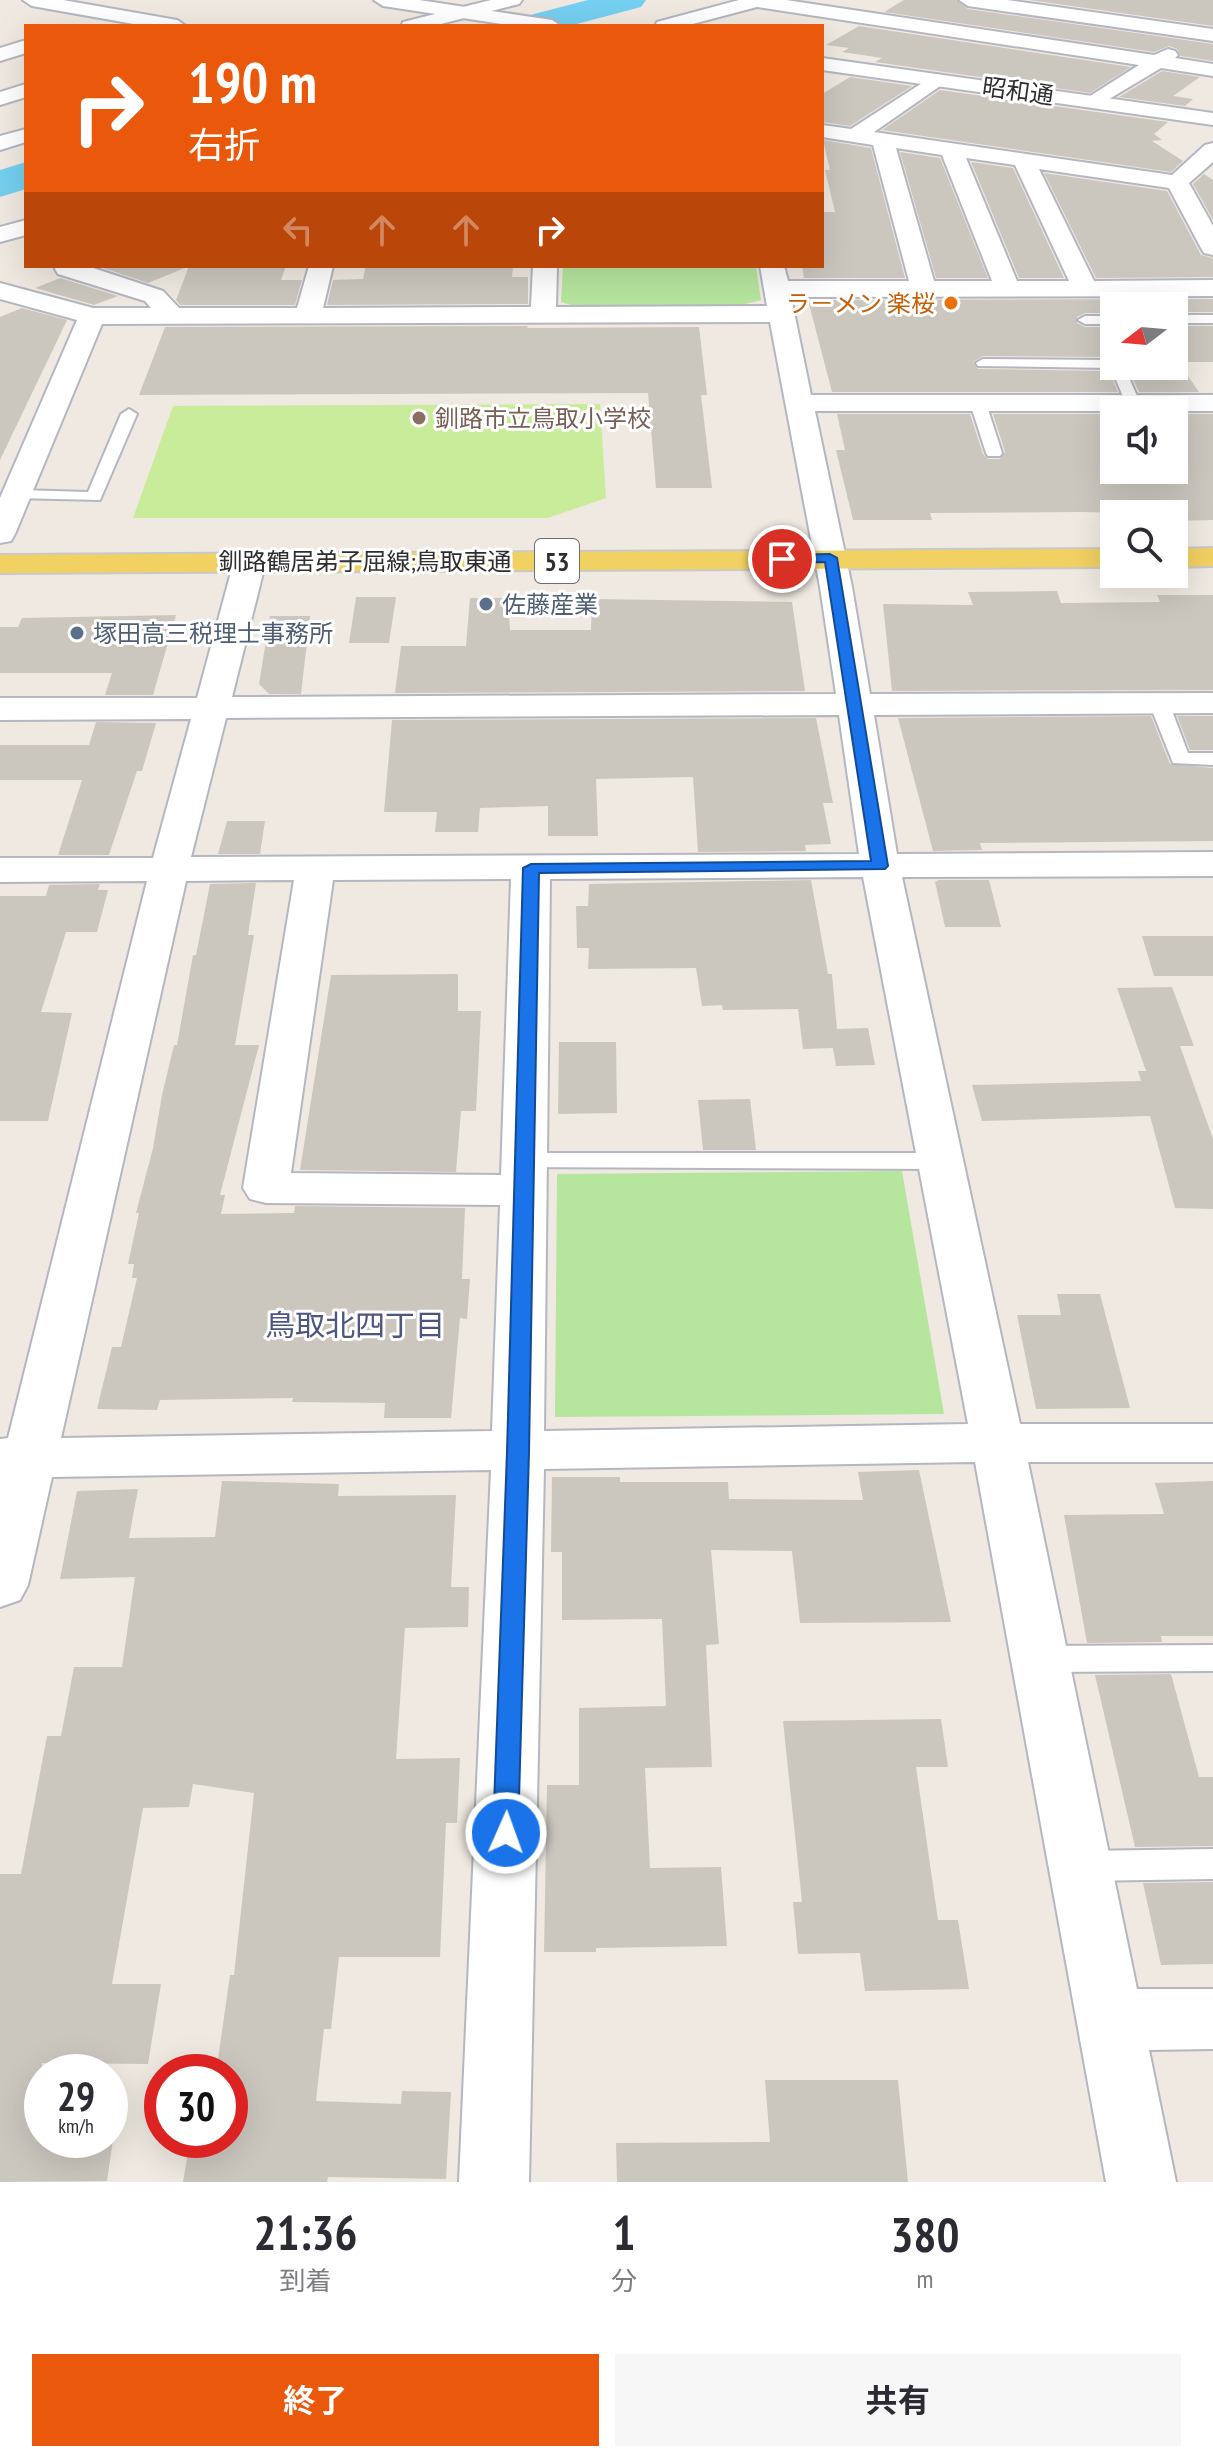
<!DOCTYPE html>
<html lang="ja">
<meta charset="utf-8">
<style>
body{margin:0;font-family:"PT Sans Narrow","Noto Sans JP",sans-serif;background:#f7f7f7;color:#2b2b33;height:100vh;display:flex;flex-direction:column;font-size:30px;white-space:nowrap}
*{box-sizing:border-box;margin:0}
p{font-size:26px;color:#7c7c81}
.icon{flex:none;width:44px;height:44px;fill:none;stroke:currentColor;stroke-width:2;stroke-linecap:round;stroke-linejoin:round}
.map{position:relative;height:2182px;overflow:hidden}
.details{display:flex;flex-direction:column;background:#fff;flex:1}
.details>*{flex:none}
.banner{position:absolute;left:24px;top:24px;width:800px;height:244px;border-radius:0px;box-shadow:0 8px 32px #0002;background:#ea580c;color:#fff;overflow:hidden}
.needle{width:52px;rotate:254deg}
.controls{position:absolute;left:1100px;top:292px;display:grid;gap:16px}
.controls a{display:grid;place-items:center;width:88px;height:88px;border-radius:0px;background:#fff;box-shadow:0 8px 32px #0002;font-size:40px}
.speed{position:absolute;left:24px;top:2054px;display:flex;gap:16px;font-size:40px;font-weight:700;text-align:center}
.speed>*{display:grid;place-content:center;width:104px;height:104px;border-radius:50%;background:#fff;box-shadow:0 8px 32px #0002;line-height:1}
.speed small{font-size:20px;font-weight:400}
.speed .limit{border:12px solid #d22;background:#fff;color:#111}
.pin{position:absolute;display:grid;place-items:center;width:68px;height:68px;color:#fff;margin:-34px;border:4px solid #fff;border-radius:50%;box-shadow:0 2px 8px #0007}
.me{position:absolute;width:88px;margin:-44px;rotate:2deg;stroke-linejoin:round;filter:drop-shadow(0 0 6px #0008)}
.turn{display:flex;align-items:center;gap:28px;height:168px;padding:0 32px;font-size:36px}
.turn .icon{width:104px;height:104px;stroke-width:2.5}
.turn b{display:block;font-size:56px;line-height:68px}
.lanes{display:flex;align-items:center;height:76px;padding:0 32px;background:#0003;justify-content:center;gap:40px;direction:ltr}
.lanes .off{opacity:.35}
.eta{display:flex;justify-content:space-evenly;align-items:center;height:136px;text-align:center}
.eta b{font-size:48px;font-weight:700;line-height:56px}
.primary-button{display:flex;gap:16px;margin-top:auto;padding:16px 32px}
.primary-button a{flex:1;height:92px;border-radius:0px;background:#ea580c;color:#fff;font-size:32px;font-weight:700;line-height:92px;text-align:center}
.primary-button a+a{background:#f7f7f7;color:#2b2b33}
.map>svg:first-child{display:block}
.green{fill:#b6e59e}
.pitch{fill:#c9ec9a}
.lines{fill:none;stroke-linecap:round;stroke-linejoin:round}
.river{fill:#75cff0;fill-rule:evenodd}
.building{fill:#cbc7bf}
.lane-casing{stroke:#b4b7c1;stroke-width:4}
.street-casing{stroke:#b4b7c1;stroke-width:4}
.secondary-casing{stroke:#b4b7c1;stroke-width:4}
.primary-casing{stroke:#c9c9c9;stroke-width:4}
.lane{fill:#fff;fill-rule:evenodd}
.street{fill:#fff;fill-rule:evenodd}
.secondary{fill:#fff;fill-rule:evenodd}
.primary{fill:#f2d163;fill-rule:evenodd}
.route{fill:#1a73e8;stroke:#114b97;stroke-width:2}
.food-dot{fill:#e8710a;stroke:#fff;stroke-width:3}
.education-dot{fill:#8d6e63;stroke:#fff;stroke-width:3}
.service-dot{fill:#5c6f8a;stroke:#fff;stroke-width:3}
.labels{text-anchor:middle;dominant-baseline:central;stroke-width:6;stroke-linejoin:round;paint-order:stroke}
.far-street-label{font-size:24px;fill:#2e2e2e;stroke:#fff}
.far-food-label{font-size:24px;fill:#c56008;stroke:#fff;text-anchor:end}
.far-education-label{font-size:24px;fill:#785e54;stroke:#fff;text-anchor:start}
.far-service-label{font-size:24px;fill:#4e5e75;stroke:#fff;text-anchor:start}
.shield{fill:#fff;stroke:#6d6d6d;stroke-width:2}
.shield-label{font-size:26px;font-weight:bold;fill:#2e2e2e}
.neighbourhood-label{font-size:30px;fill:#4d5680;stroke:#fff}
</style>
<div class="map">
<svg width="1213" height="2182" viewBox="0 0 1213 2182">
<rect width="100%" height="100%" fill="#efe9e1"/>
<g class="green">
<polygon points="563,266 756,266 761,300 737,306 575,306 561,302"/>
<polygon points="902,1171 944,1414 555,1417 557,1174"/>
</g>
<polygon class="pitch" points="600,404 606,498 548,518 133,518 173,406"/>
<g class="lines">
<g class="river">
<polygon points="588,0 646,0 641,7 569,26 509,26 515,19"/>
<polygon points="26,162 26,189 0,197 0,170"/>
</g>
</g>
<g class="building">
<polygon points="904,0 956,0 968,9 1213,44 1213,61 1181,56 1177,49 1169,46 1154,52 884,12"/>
<polygon points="1029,0 1213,0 1213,26"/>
<polygon points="859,26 1131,67 1090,93 875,62 882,58 842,52 849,48 826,45"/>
<polygon points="1162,71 1200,77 1173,96 1193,99 1185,106 1119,97"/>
<polygon points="850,77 912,86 850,126 822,122 822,94"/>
<polygon points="940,90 1168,122 1154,134 1162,140 1152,141 1183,161 1171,172 882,130"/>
<polygon points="823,140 871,148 905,278 804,278 802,266 822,266 822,212 835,212 825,170 830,170"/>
<polygon points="900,152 940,158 988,278 936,278"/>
<polygon points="971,162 1013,168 1064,278 1019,278"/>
<polygon points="1044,173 1167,191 1201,255 1213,258 1213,277 1096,278"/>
<polygon points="1204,174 1213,180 1213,220 1193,184"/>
<polygon points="97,266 187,266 187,267 148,283"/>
<polygon points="189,266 286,266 281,280 302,280 295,305 180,305 176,300"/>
<polygon points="366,266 513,266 512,277 528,277 528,304 327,305 333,280 363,279"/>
<polygon points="60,278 118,296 94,305 35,288"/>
<polygon points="1213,299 1213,312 1174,312 1174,306 1114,306 1114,313 1085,313 1077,317 1077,323 1085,327 1114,327 1114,357 983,356 973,362 978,369 1109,371 1118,392 832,392 808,300"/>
<polygon points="22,308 67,320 0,460 0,317"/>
<polygon points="528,326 527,328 699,327 707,395 701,395 712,488 656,488 648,393 139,395 165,327"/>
<polygon points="1174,326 1213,326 1213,362 1178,362 1199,392 1139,392 1127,366 1174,366"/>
<polygon points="837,414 970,414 983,454 988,459 1000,459 1005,452 993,414 1114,414 1114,470 1174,470 1174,414 1213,414 1213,520 1174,521 1174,514 1081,512 930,513 932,520 853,520 836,450 845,450"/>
<polygon points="1057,591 1061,603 1160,602 1157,595 1213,595 1213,690 892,691 883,604 973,605 968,592"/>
<polygon points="356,597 396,597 389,643 349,643"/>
<polygon points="470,598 504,598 503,616 509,616 510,630 591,630 592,599 792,602 805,691 395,693 401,646 466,646"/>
<polygon points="176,615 153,695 105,695 112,673 0,673 0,627 18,627 22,618"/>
<polygon points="270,616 310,616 301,694 269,694 259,684"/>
<polygon points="1151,716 1170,764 1213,768 1213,841 980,843 982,850 933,851 898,718"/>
<polygon points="1177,716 1213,716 1213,750 1190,750"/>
<polygon points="816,718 833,803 823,803 831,844 805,845 806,851 698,852 693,777 596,779 598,836 548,836 548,806 480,808 478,832 435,832 437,812 384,812 392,720"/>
<polygon points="96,722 156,723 142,771 137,771 109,855 58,855 82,780 0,780 0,745 89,745"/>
<polygon points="227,821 265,821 260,854 218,854"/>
<polygon points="811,880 828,974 832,974 837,1029 868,1028 875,1065 836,1066 833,1048 803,1049 798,1009 723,1010 722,1005 702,1006 696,968 588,969 589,948 577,948 576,906 588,906 589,884"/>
<polygon points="939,880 989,880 1001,927 945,927 935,882"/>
<polygon points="256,883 248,935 254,935 235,1045 259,1045 220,1195 225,1195 221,1214 294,1213 295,1206 465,1208 462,1279 470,1279 467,1319 460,1318 451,1418 384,1418 385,1403 292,1402 293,1398 160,1400 157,1410 97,1409 112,1347 121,1347 137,1278 132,1278 134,1264 128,1264 139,1213 136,1213 153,1148 162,1095 174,1045 177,1045 193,955 196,955 210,884"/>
<polygon points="100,884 98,890 108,890 97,932 66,932 41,1012 72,1013 48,1121 0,1121 0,896 46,896 49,885"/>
<polygon points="1142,936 1213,936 1213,976 1154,976"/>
<polygon points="458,974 458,1011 481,1011 476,1111 461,1111 456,1172 300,1170 331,975"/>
<polygon points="1172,987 1194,1046 1180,1046 1213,1139 1213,1209 1175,1208 1150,1116 982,1121 972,1085 1141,1081 1138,1071 1146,1071 1117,988"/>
<polygon points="559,1042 616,1042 617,1113 558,1114"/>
<polygon points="750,1099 756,1150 703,1150 698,1100"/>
<polygon points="1057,1294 1100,1294 1130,1408 1036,1409 1017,1315 1061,1315"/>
<polygon points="919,1470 951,1622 800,1623 792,1551 711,1550 719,1644 706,1645 712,1767 645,1768 650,1868 721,1867 727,1946 596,1948 596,1952 544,1952 547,1785 579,1785 579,1708 666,1706 662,1619 562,1620 562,1552 551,1552 552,1477 620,1477 620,1482 728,1482 729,1499 863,1500 858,1472"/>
<polygon points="222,1481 339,1484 338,1496 456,1495 451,1587 469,1587 468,1627 405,1628 396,1759 460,1758 457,1823 446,1823 440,1957 339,1957 331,2029 324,2029 316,2101 401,2104 402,2091 451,2092 446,2179 328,2177 327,2182 183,2182 190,2140 230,2140 230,2066 217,2066 230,1975 234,1975 254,1793 193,1784 189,1807 143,1808 112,1984 161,1984 148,2064 42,2063 42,2140 113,2140 107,2181 0,2182 0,1874 21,1874 47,1736 61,1736 74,1667 122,1667 135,1577 60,1579 77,1491 138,1489 129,1538 215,1537"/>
<polygon points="1213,1481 1213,1636 1161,1636 1162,1642 1087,1643 1064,1515 1164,1514 1155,1483"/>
<polygon points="1171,1674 1199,1777 1213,1777 1213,1846 1135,1847 1095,1675"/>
<polygon points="941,1719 948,1767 916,1767 938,1920 958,1920 969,1989 865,1991 860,1953 798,1954 793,1902 802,1902 783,1721"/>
<polygon points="1213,1882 1213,1964 1161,1965 1143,1883"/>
<polygon points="765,2080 898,2080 908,2182 617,2182 616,2143 770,2142"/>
</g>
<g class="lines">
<g class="lane-casing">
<g id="lane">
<rect x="1174" y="315" width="39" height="8"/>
<polygon points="1114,316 1114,324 1085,324 1078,320 1085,316"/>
<polygon points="983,359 1114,360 1114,366 1124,366 1140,403 1132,408 1127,406 1111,368 978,366 976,363"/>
<polygon points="978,398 986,403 1002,453 1000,456 988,456 986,453 970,403"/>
<polygon points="129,409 137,414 100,500 12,498 12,492 18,490 88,492 121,414"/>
<polygon points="1159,697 1169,703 1188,753 1213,753 1213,765 1173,763 1149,703"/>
<polygon points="524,1153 941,1153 950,1155 953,1161 950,1167 941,1169 515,1167 512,1161 515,1155"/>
<polygon points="1213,1645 1213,1671 1042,1672 1031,1668 1026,1659 1031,1650 1042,1646"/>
<polygon points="1213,1849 1213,1879 1082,1881 1070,1876 1065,1866 1070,1856 1082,1851"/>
</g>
</g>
<g class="street-casing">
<g id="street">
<polygon points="23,0 63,0 177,20 186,26 145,26 32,6"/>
<polygon points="491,0 522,0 519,4 433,26 401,26 403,22"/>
<polygon points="739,0 786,0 1154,55 1168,49 1175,51 1178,55 1175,58 1213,64 1213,76 1161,68 1094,108 1087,106 1084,102 1087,98 1139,65 757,7 685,26 655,26 657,22"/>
<polygon points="959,0 1007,0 1213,29 1213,41 968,6"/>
<polygon points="26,40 26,53 0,61 0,48"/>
<path d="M936,74L946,80L943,84L874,132L1172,175L1205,145L1213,143V162L1189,183L1213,226V255L1204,253L1201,248L1169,188L1039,169L1094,281L1213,280V296L791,297L811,395H1213V411H815L852,587L870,694L1213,693V713L874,715L897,854L1213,852V876L902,877L1020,1424H1213V1462H1028L1137,1989H1213V2049L1149,2050L1176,2182H1106L975,1462L544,1469L529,2182H459L491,1470L52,1477L28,1585L20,1600L0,1607V1439L8,1438L147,881L0,882V858H153L191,719L0,720V698H197L234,561L239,554L250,552L261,554L266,561L232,697L836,694L820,587L770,322L102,324L15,534L11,541L0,543V498L77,320L0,299V283L93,308H151L145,301L58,274L55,269L57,266H87L163,291L179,308H297L309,266H333L323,308L531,307L533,266H557L556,307L767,306L760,266H784L788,281H909L873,145L822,137V125L851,129ZM896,148L942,155L992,281H934ZM966,158L1015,165L1069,281H1017ZM839,715L859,854L191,857L226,718ZM863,877L968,1424L544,1431L550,879ZM511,879L501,1175L291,1173L333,880ZM294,880L243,1188L250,1199L266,1203L500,1205L492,1431L61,1438L186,881Z"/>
<polygon points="26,84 26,97 0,105 0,92"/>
<polygon points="26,129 26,142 0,150 0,136"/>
<polygon points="26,220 26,235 0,242 0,227"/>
</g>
</g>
<g class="secondary-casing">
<g id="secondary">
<polygon points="374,0 419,0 552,20 561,26 515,26 383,6"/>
<polygon points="822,58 1213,113 1213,125 822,70"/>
</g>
</g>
<g class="primary-casing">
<g id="primary">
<polygon points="1213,548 1213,566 1174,567 1174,549"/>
<polygon points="1114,549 1114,567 0,573 0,555"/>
</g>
</g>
<use href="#lane" class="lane"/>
<use href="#street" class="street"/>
<use href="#secondary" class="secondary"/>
<use href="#primary" class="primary"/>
</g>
<polygon class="route" points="830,554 837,558 888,866 885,869 539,873 529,1452 518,1833 515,1841 506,1844 497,1841 493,1833 507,1452 523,868 531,864 871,861 825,562 782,563 775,559 782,555"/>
<circle class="food-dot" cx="951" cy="303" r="8"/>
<circle class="education-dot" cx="419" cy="418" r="8"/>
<g class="service-dot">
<circle cx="486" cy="604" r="8"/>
<circle cx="77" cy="633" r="8"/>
</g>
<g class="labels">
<g class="far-street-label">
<text transform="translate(1018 91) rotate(8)">昭和通</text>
<text x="365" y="561">釧路鶴居弟子屈線;鳥取東通</text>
</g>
<g class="far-food-label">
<text x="935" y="303">ラ－メン 楽桜</text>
</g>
<g class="far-education-label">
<text x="435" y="418">釧路市立鳥取小学校</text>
</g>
<g class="far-service-label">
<text x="502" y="604">佐藤産業</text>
<text x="93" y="633">塚田高三税理士事務所</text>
</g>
<rect class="shield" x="535" y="539" width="44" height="44" rx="6"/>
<g class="shield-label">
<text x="557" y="561">53</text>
</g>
<g class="neighbourhood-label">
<text x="355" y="1324">鳥取北四丁目</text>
</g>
</g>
</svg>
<div class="controls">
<a><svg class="needle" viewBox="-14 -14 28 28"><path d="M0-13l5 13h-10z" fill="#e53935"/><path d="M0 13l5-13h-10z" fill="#7c7c81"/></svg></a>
<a><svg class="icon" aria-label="sound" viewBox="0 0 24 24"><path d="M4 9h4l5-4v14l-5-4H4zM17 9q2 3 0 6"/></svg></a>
<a><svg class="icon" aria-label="search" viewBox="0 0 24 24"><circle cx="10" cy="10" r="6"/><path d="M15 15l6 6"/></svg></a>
</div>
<div class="speed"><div>29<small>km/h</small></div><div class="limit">30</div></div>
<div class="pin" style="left:782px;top:559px;background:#d93025"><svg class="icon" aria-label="arrive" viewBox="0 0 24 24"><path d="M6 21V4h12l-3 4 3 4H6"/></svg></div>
<svg class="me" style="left:506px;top:1833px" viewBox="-20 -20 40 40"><circle r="17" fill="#1a73e8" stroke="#fff" stroke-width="3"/><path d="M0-11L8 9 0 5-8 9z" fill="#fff"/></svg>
<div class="banner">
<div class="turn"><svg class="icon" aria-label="right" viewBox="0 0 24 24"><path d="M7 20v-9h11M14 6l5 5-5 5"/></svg><div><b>190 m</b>右折</div></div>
<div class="lanes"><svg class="icon off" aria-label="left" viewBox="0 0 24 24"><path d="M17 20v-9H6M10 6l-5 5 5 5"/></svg><svg class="icon off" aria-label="ahead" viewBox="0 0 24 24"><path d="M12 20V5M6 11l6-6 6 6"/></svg><svg class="icon off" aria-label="ahead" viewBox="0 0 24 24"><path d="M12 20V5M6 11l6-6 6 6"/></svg><svg class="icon" aria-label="right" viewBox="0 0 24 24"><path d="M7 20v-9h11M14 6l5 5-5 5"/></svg></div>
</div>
</div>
<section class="details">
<div class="eta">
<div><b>21:36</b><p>到着</p></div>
<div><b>1</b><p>分</p></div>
<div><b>380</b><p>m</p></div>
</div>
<div class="primary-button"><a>終了</a><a>共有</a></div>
</section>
